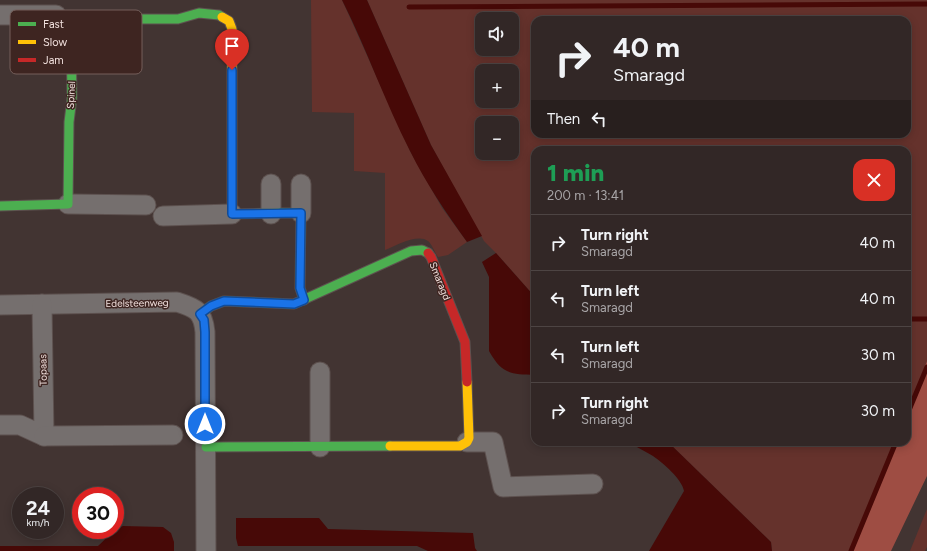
<!DOCTYPE html>
<meta charset="utf-8">
<style>
body{margin:0;font-family:Figtree,sans-serif;background:#3d3332;color:#f1f3f6;height:100vh;display:flex;flex-direction:column;font-size:15px;white-space:nowrap}
*{box-sizing:border-box;margin:0}
p{font-size:13px;color:#a8a5a7}
.icon{flex:none;width:22px;height:22px;fill:none;stroke:currentColor;stroke-width:2;stroke-linecap:round;stroke-linejoin:round}
.map{position:relative;flex:1;overflow:hidden}
.side{position:absolute;left:531px;top:146px;width:380px;height:300px;display:flex;flex-direction:column;background:#322726;border-radius:12px;box-shadow:0 2px 10px #0003,0 0 0 1px #4d4443}
.side>*{flex:none}
.top-card{position:absolute;left:531px;top:16px;width:380px;height:122px;border-radius:12px;box-shadow:0 2px 10px #0003,0 0 0 1px #4d4443;background:#322726;color:#f1f3f6;overflow:hidden}
.buttons{position:absolute;left:475px;top:12px;display:grid;gap:8px}
.buttons a{display:grid;place-items:center;width:44px;height:44px;border-radius:8px;background:#322726;box-shadow:0 2px 10px #0003,0 0 0 1px #4d4443;font-size:20px}
.speed{position:absolute;left:12px;top:487px;display:flex;gap:8px;font-size:20px;font-weight:700;text-align:center}
.speed>*{display:grid;place-content:center;width:52px;height:52px;border-radius:50%;background:#322726;box-shadow:0 2px 10px #0003,0 0 0 1px #4d4443;line-height:1}
.speed small{font-size:10px;font-weight:400}
.speed .limit{border:6px solid #d22;background:#fff;color:#111}
.pin{position:absolute;display:grid;place-items:center;width:34px;height:34px;color:#fff;margin:-41px -17px;border-radius:50% 50% 50% 0;rotate:-45deg;box-shadow:0 0 4px #0007}
.pin .icon{rotate:45deg}
.me{position:absolute;width:44px;margin:-22px;rotate:0deg;stroke-linejoin:round;filter:drop-shadow(0 0 3px #0008)}
.turn{display:flex;align-items:center;gap:14px;height:84px;padding:0 16px;font-size:18px}
.turn .icon{width:52px;height:52px;stroke-width:2.5}
.turn b{display:block;font-size:28px;line-height:34px}
.then{display:flex;align-items:center;height:38px;padding:0 16px;background:#0003;gap:8px;font-size:15px}
.round{display:grid;place-items:center;flex:none;width:42px;height:42px;border-radius:12px;background:#3d3332}
.overview{display:flex;align-items:center;justify-content:space-between;height:68px;padding:0 16px}
h1{font-size:24px;font-weight:800;line-height:30px;color:#1e9e55}
ul{padding:0;list-style:none}
li{display:flex;align-items:center;gap:12px;height:56px;padding:0 16px;border-top:1px solid #4d4443}
li div{flex:1}
li b{display:block;font-size:15px}
li em{font-style:normal}
.map>svg:first-child{display:block}
.green{fill:#65322c;fill-rule:evenodd}
.forest{fill:#9e4d43}
.water{fill:#470907}
.lines{fill:none;stroke-linecap:round;stroke-linejoin:round}
.stream{stroke:#470907;stroke-width:5}
.street-casing{stroke:#5d514f;stroke-width:21}
.fast-casing{stroke:#5d514f;stroke-width:11}
.slow-casing{stroke:#5d514f;stroke-width:11}
.jam-casing{stroke:#5d514f;stroke-width:11}
.street{stroke:#756f6e;stroke-width:19}
.fast{stroke:#4caf50;stroke-width:9}
.slow{stroke:#ffc107;stroke-width:9}
.jam{stroke:#c62828;stroke-width:9}
.route-casing{stroke:#114b97;stroke-width:10}
.route{stroke:#1a73e8;stroke-width:7}
.labels{text-anchor:middle;dominant-baseline:central;stroke-width:3;stroke-linejoin:round;paint-order:stroke}
.street-label{font-size:10px;fill:#f3e2df;stroke:#3e2521}
.key{fill:#3e2521;stroke:#745e5a;stroke-width:1}
.key-label{font-size:11px;fill:#f3e2df}
</style>
<div class="map">
<svg width="927" height="551" viewBox="0 0 927 551">
<rect width="100%" height="100%" fill="#423432"/>
<g class="green">
<path d="M311,0H342L410,151L442,208L467,242L448,255L438,257C435,253 432,244 428,241C418,233 395,246 385,250V173L354,171V113L312,112Z"/>
<path d="M367,0H927V361L907,412V150H535V297L496,253L484,241L469,215L431,145ZM482,19H512V49H482ZM535,20H907V134H535ZM482,71H512V101H482ZM482,123H512V153H482Z"/>
<polygon points="668,442 895,442 851,551 772,551 771,542"/>
<polygon points="927,509 927,547 925,551 910,551"/>
</g>
<polygon class="forest" points="927,361 927,476 891,551 851,551 895,442 907,442 907,412"/>
<g class="water">
<path d="M342,0H367L431,145L482,236L467,242C446,213 426,183 410,151C385,102 367,50 342,0Z"/>
<path d="M496,253L535,297V375C510,374 502,374 489,351V277L482,262Z"/>
<path d="M628,442H668L771,542L772,551H649L684,491C682,479 663,463 653,456C645,451 636,447 628,442Z"/>
<polygon points="236,518 319,518 328,529 473,533 475,548 477,551 428,551 417,546 238,546 236,538"/>
<path d="M123,526L163,527L171,533L174,542V551H0V546H98C107,538 113,529 123,526Z"/>
</g>
<g class="lines">
<g class="stream">
<polyline points="409,7 927,4"/>
<polyline points="907,319 927,319"/>
<polyline points="907,415 927,367"/>
<polyline points="851,551 896,442"/>
</g>
<g class="street-casing">
<g id="street">
<polyline points="0,15 56,15"/>
<polyline points="271,184 271,214"/>
<polyline points="68,204 146,205"/>
<polyline points="301,213 301,184"/>
<polyline points="163,216 232,214"/>
<path d="M0,305L177,302C196,308 203,311 205,332L206,551"/>
<polyline points="320,372 320,447"/>
<polyline points="0,425 20,425 44,436 42,304"/>
<polyline points="44,436 173,435"/>
<polyline points="467,442 493,442 503,487 593,484"/>
</g>
</g>
<g class="fast-casing">
<g id="fast">
<polyline points="0,206 68,204 69,122 72,98 71,34 77,25 87,19 178,19 199,13 219,15 222,17"/>
<polyline points="278,213 301,213 300,288 304,300"/>
<polyline points="200,314 211,306 224,301 294,304 411,251 422,250 428,253"/>
<polyline points="206,447 390,446"/>
</g>
</g>
<g class="slow-casing">
<g id="slow">
<polyline points="222,17 229,21 232,29 232,214 278,213"/>
<polyline points="390,446 460,446 467,442 469,438 467,382"/>
</g>
</g>
<g class="jam-casing">
<polyline id="jam" points="428,253 431,257 465,342 467,382"/>
</g>
<use href="#street" class="street"/>
<use href="#fast" class="fast"/>
<use href="#slow" class="slow"/>
<use href="#jam" class="jam"/>
</g>
<g class="lines">
<g class="route-casing">
<polyline id="route" points="205,424 205,332 204,320 200,314 211,306 224,301 294,304 304,300 300,288 301,213 232,214 232,70"/>
</g>
<use href="#route" class="route"/>
</g>
<g class="labels">
<g class="street-label">
<text transform="translate(71 95) rotate(-87)">Spinel</text>
<text transform="translate(440 281) rotate(68)">Smaragd</text>
<text transform="translate(137 303) rotate(-1)">Edelsteenweg</text>
<text transform="translate(43 370) rotate(-91)">Topaas</text>
</g>
</g>
<rect x="10" y="10" width="132" height="64" rx="6" class="key"/>
<rect x="18" y="22" width="18" height="4" fill="#4caf50"/>
<rect x="18" y="40" width="18" height="4" fill="#ffc107"/>
<rect x="18" y="58" width="18" height="4" fill="#c62828"/>
<g class="key-label">
<text x="43" y="28">Fast</text>
<text x="43" y="46">Slow</text>
<text x="43" y="64">Jam</text>
</g>
</svg>
<div class="buttons">
<a><svg class="icon" aria-label="sound" viewBox="0 0 24 24"><path d="M4 9h4l5-4v14l-5-4H4zM17 9q2 3 0 6"/></svg></a>
<a>+</a>
<a>−</a>
</div>
<div class="speed"><div>24<small>km/h</small></div><div class="limit">30</div></div>
<div class="pin" style="left:232px;top:70px;background:#d93025"><svg class="icon" aria-label="arrive" viewBox="0 0 24 24"><path d="M6 21V4h12l-3 4 3 4H6"/></svg></div>
<svg class="me" style="left:205px;top:424px" viewBox="-20 -20 40 40"><circle r="17" fill="#1a73e8" stroke="#fff" stroke-width="3"/><path d="M0-11L8 9 0 5-8 9z" fill="#fff"/></svg>
<div class="top-card">
<div class="turn"><svg class="icon" aria-label="right" viewBox="0 0 24 24"><path d="M7 20v-9h11M14 6l5 5-5 5"/></svg><div><b>40 m</b>Smaragd</div></div>
<div class="then">Then<svg class="icon" aria-label="left" viewBox="0 0 24 24"><path d="M17 20v-9H6M10 6l-5 5 5 5"/></svg></div>
</div>
<section class="side">
<div class="overview"><div><h1>1 min</h1><p>200 m · 13:41</p></div><a class="round" style="background:#d93025;color:#fff"><svg class="icon" aria-label="close" viewBox="0 0 24 24"><path d="M6 6l12 12M18 6L6 18"/></svg></a></div>
<ul>
<li><svg class="icon" aria-label="right" viewBox="0 0 24 24"><path d="M7 20v-9h11M14 6l5 5-5 5"/></svg><div><b>Turn right</b><p>Smaragd</p></div><em>40 m</em></li>
<li><svg class="icon" aria-label="left" viewBox="0 0 24 24"><path d="M17 20v-9H6M10 6l-5 5 5 5"/></svg><div><b>Turn left</b><p>Smaragd</p></div><em>40 m</em></li>
<li><svg class="icon" aria-label="left" viewBox="0 0 24 24"><path d="M17 20v-9H6M10 6l-5 5 5 5"/></svg><div><b>Turn left</b><p>Smaragd</p></div><em>30 m</em></li>
<li><svg class="icon" aria-label="right" viewBox="0 0 24 24"><path d="M7 20v-9h11M14 6l5 5-5 5"/></svg><div><b>Turn right</b><p>Smaragd</p></div><em>30 m</em></li>
</ul>
</section>
</div>
